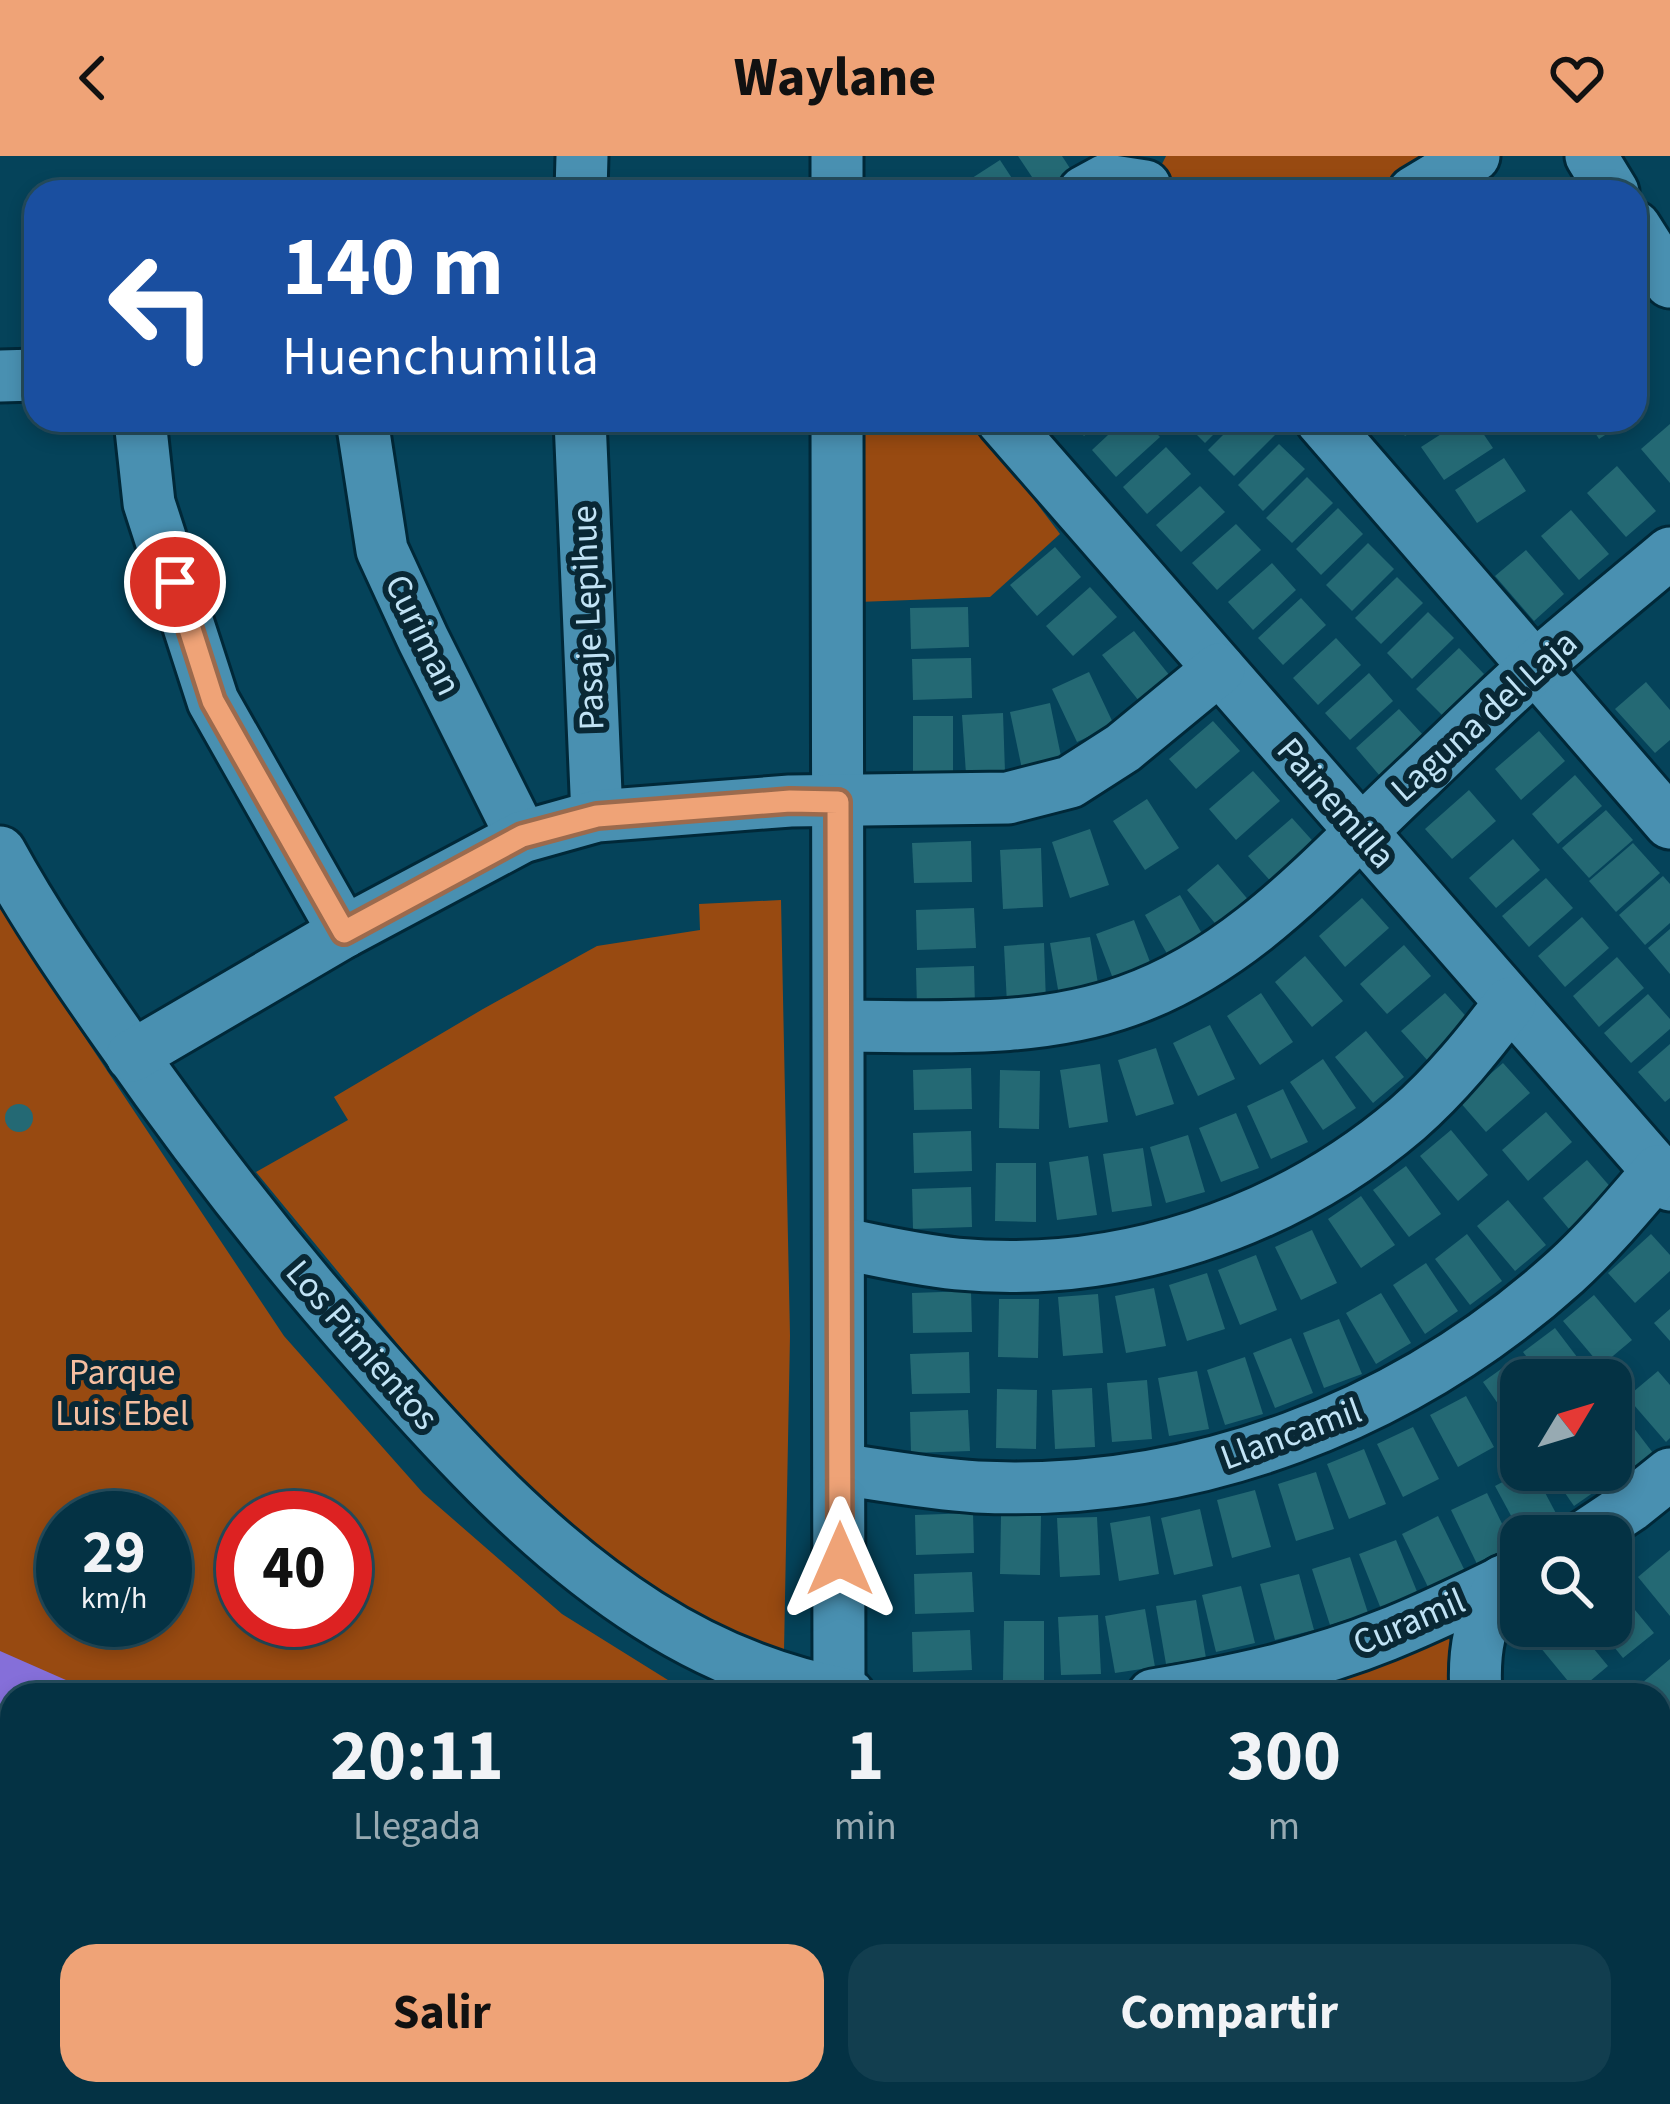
<!DOCTYPE html>
<html lang="es">
<style>
body{margin:0;font-family:"Source Sans 3",sans-serif;background:#123e4f;color:#f1f3f6;height:100vh;display:flex;flex-direction:column;font-size:45px;white-space:nowrap}
*{box-sizing:border-box;margin:0}
p{font-size:39px;color:#97aab2}
.icon{flex:none;width:66px;height:66px;fill:none;stroke:currentColor;stroke-width:2;stroke-linecap:round;stroke-linejoin:round}
.map{position:relative;flex:1;overflow:hidden}
.details{position:absolute;left:0px;top:1527px;width:1671px;height:423px;display:flex;flex-direction:column;background:#043244;border-radius:36px 36px 0 0;box-shadow:0 6px 18px #0003,0 0 0 3px #254d5d}
.details>*{flex:none}
.guide{position:absolute;left:24px;top:24px;width:1623px;height:252px;border-radius:36px;box-shadow:0 6px 18px #0003,0 0 0 3px #254d5d;background:#1a4fa0;color:#fff;overflow:hidden}
.needle{width:78px;rotate:52deg}
.controls{position:absolute;left:1500px;top:1203px;display:grid;gap:24px}
.controls a{display:grid;place-items:center;width:132px;height:132px;border-radius:24px;background:#043244;box-shadow:0 6px 18px #0003,0 0 0 3px #254d5d;font-size:60px}
.speed{position:absolute;left:36px;top:1335px;display:flex;gap:24px;font-size:60px;font-weight:700;text-align:center}
.speed>*{display:grid;place-content:center;width:156px;height:156px;border-radius:50%;background:#043244;box-shadow:0 6px 18px #0003,0 0 0 3px #254d5d;line-height:1}
.speed small{font-size:30px;font-weight:400}
.speed .limit{border:18px solid #d22;background:#fff;color:#111}
.pin{position:absolute;display:grid;place-items:center;width:102px;height:102px;color:#fff;margin:-51px;border:6px solid #fff;border-radius:50%;box-shadow:0 3px 12px #0007}
.me{position:absolute;width:132px;margin:-66px;rotate:0deg;stroke-linejoin:round;filter:drop-shadow(0 0 9px #0008)}
.turn{display:flex;align-items:center;gap:42px;height:252px;padding:0 60px;font-size:54px}
.turn .icon{width:156px;height:156px;stroke-width:2.5}
.turn b{display:block;font-size:84px;line-height:102px}
.eta{display:flex;justify-content:space-evenly;align-items:center;height:204px;text-align:center}
.eta b{font-size:72px;font-weight:700;line-height:84px}
.action{display:flex;gap:24px;margin-top:auto;padding:24px 60px}
.action a{flex:1;height:138px;border-radius:36px;background:#efa377;color:#111;font-size:48px;font-weight:700;line-height:138px;text-align:center}
.action a+a{background:#123e4f;color:#f1f3f6}
header{display:flex;justify-content:space-between;align-items:center;height:156px;padding:0 60px;background:#efa377;color:#111;font-size:54px;font-weight:700}
.map>svg:first-child{display:block}
.green{fill:#984a11;fill-rule:evenodd}
.water{fill:#856fd9}
.building{fill:#246974}
.lines{fill:none;stroke-linecap:round;stroke-linejoin:round}
.minor-casing{stroke:#002838;stroke-width:57}
.minor{stroke:#4990b1;stroke-width:51}
.route-casing{stroke:#9b6a4d;stroke-width:30}
.route{stroke:#efa377;stroke-width:21}
.labels{text-anchor:middle;dominant-baseline:central;stroke-width:12;stroke-linejoin:round;paint-order:stroke}
.street-label{font-size:36px;fill:#c1e3f5;stroke:#092835}
.park-label{font-size:36px;fill:#f5bfa1;stroke:#092835}
</style>
<header><svg class="icon" aria-label="back" viewBox="0 0 24 24"><path d="M15 5l-7 7 7 7"/></svg>Waylane<svg class="icon" aria-label="heart" viewBox="0 0 24 24"><path d="M12 20l-8-8c-3-5 5-10 8-4 3-6 11-1 8 4z"/></svg></header>
<div class="map">
<svg width="1670" height="1948" viewBox="0 0 1670 1948">
<rect width="100%" height="100%" fill="#05435a"/>
<g class="green">
<polygon points="1166,0 1453,0 1394,36 1156,36 1160,12"/>
<polygon points="859,264 974,264 1060,378 990,441 858,446"/>
<path d="M0,743L56,838L284,1180L423,1337L562,1458L692,1539H12V1938H780V1948H0ZM63,1362H165V1464H63ZM243,1362H345V1464H243Z"/>
<polygon points="781,744 790,1180 784,1495 719,1475 649,1435 511,1326 256,1016 348,964 334,941 483,853 597,790 700,774 699,748"/>
<polygon points="1446,1481 1453,1486 1458,1539 1267,1539 1434,1482"/>
<polygon points="893,1938 1587,1938 1601,1948 893,1948"/>
</g>
<g class="water">
<polygon points="0,1495 100,1539 12,1539 12,1938 549,1938 550,1948 0,1948"/>
<polygon points="314,1528 342,1539 187,1539 202,1531"/>
</g>
<g class="building">
<polygon points="1018,0 1062,0 1077,23 1057,36 1042,36"/>
<polygon points="1000,4 1021,36 978,36 969,24"/>
<polygon points="1530,24 1537,36 1510,36"/>
<polygon points="1635,231 1648,251 1635,259"/>
<polygon points="1069,264 1102,264 1084,280"/>
<polygon points="1124,264 1144,264 1160,281 1116,321 1092,294"/>
<polygon points="1182,264 1228,264 1205,287"/>
<polygon points="1238,264 1262,264 1276,278 1234,320 1208,294"/>
<polygon points="1394,264 1429,264 1405,280"/>
<polygon points="1463,264 1474,264 1493,292 1444,324 1421,291"/>
<polygon points="1587,264 1628,264 1599,283"/>
<polygon points="1670,268 1670,327 1641,293"/>
<polygon points="1279,288 1305,313 1263,355 1238,329"/>
<polygon points="1166,291 1191,318 1147,358 1123,331"/>
<polygon points="1504,302 1526,335 1477,367 1455,334"/>
<polygon points="1617,310 1656,355 1626,381 1587,337"/>
<polygon points="1307,321 1333,347 1292,387 1266,362"/>
<polygon points="1200,330 1225,356 1181,396 1156,369"/>
<polygon points="1338,352 1363,378 1321,419 1296,393"/>
<polygon points="1571,354 1609,398 1579,424 1541,380"/>
<polygon points="1236,368 1261,394 1217,434 1192,407"/>
<polygon points="1368,387 1394,413 1352,455 1326,429"/>
<polygon points="1055,391 1081,421 1037,460 1010,429"/>
<polygon points="1526,394 1564,438 1534,465 1495,420"/>
<polygon points="1272,407 1296,434 1253,474 1228,446"/>
<polygon points="1397,421 1423,447 1381,488 1355,462"/>
<polygon points="1090,431 1117,461 1073,500 1046,470"/>
<polygon points="1301,442 1326,469 1283,509 1258,482"/>
<polygon points="968,451 969,491 911,493 910,452"/>
<polygon points="1428,456 1454,482 1412,523 1387,497"/>
<polygon points="1134,475 1170,520 1139,545 1102,499"/>
<polygon points="1336,482 1361,509 1318,549 1293,522"/>
<polygon points="1459,492 1484,518 1442,559 1416,533"/>
<polygon points="971,502 972,542 913,544 912,503"/>
<polygon points="1089,516 1114,569 1077,586 1052,533"/>
<polygon points="1369,517 1393,545 1350,584 1325,557"/>
<polygon points="1646,526 1670,554 1670,584 1655,597 1615,553"/>
<polygon points="1050,547 1062,605 1022,613 1010,556"/>
<polygon points="1399,553 1424,580 1380,620 1356,592"/>
<polygon points="1003,557 1005,616 966,618 962,559"/>
<rect x="913" y="560" width="40" height="59"/>
<polygon points="1213,565 1240,595 1196,633 1169,603"/>
<polygon points="1539,575 1565,605 1521,644 1495,613"/>
<polygon points="1253,615 1280,645 1236,684 1209,653"/>
<polygon points="1575,619 1602,650 1558,688 1532,658"/>
<polygon points="1469,634 1496,665 1452,703 1425,673"/>
<polygon points="1147,643 1179,692 1145,714 1113,665"/>
<polygon points="1606,654 1633,684 1589,722 1562,692"/>
<polygon points="1292,662 1319,692 1275,730 1248,700"/>
<polygon points="1090,673 1109,729 1070,742 1052,686"/>
<polygon points="1513,683 1540,714 1496,752 1469,722"/>
<polygon points="971,685 972,726 914,727 912,687"/>
<polygon points="1633,687 1660,717 1616,756 1589,725"/>
<polygon points="1041,692 1043,751 1003,753 1000,694"/>
<polygon points="1218,708 1256,753 1225,779 1187,734"/>
<polygon points="1663,720 1670,728 1670,767 1645,789 1619,759"/>
<polygon points="1546,722 1573,752 1529,791 1502,760"/>
<polygon points="1180,739 1209,790 1174,810 1145,759"/>
<polygon points="1362,742 1389,772 1345,811 1319,780"/>
<polygon points="974,752 976,792 917,794 916,754"/>
<polygon points="1582,761 1609,792 1565,831 1538,800"/>
<polygon points="1134,764 1155,819 1117,833 1096,778"/>
<polygon points="1670,773 1670,818 1648,792"/>
<polygon points="1090,781 1100,839 1060,845 1050,787"/>
<polygon points="1044,787 1046,847 1007,848 1004,790"/>
<polygon points="1404,789 1431,820 1387,858 1360,828"/>
<polygon points="1305,800 1343,845 1312,871 1275,826"/>
<polygon points="1617,801 1644,832 1599,871 1573,840"/>
<polygon points="974,810 975,850 917,852 916,812"/>
<polygon points="1261,837 1293,886 1260,909 1227,860"/>
<polygon points="1445,837 1472,867 1428,905 1401,875"/>
<polygon points="1648,838 1670,863 1670,873 1631,907 1604,877"/>
<polygon points="1210,869 1235,923 1198,940 1173,887"/>
<polygon points="1366,875 1404,921 1373,947 1335,901"/>
<polygon points="1670,888 1670,942 1665,946 1638,916"/>
<polygon points="1156,892 1174,948 1136,960 1118,904"/>
<polygon points="1323,903 1356,952 1323,974 1290,926"/>
<polygon points="1503,907 1530,937 1486,976 1459,945"/>
<polygon points="1100,908 1108,966 1069,972 1060,914"/>
<polygon points="971,912 972,953 914,954 913,914"/>
<polygon points="1000,914 1040,915 1039,973 999,972"/>
<polygon points="1283,933 1308,986 1271,1003 1247,950"/>
<circle cx="19" cy="962" r="14"/>
<polygon points="1546,956 1572,986 1528,1025 1502,994"/>
<polygon points="1236,957 1259,1012 1221,1026 1199,972"/>
<polygon points="1451,974 1488,1019 1458,1045 1420,1000"/>
<polygon points="971,975 972,1015 914,1017 913,977"/>
<polygon points="1188,979 1205,1036 1166,1047 1150,991"/>
<polygon points="1143,992 1152,1050 1112,1056 1103,998"/>
<polygon points="1088,1000 1097,1059 1057,1064 1049,1006"/>
<polygon points="1587,1004 1613,1034 1569,1073 1543,1042"/>
<polygon points="996,1007 1036,1007 1036,1066 995,1065"/>
<polygon points="1406,1010 1441,1058 1409,1081 1373,1034"/>
<polygon points="971,1031 972,1071 913,1073 912,1033"/>
<polygon points="1361,1040 1395,1089 1361,1112 1328,1063"/>
<polygon points="1508,1044 1546,1089 1515,1115 1477,1070"/>
<polygon points="1312,1074 1337,1127 1301,1144 1275,1091"/>
<polygon points="1467,1078 1502,1125 1470,1149 1435,1103"/>
<polygon points="1651,1078 1670,1099 1670,1115 1635,1147 1608,1117"/>
<polygon points="1256,1099 1277,1154 1240,1169 1218,1114"/>
<polygon points="1426,1107 1458,1155 1425,1178 1393,1129"/>
<polygon points="1207,1117 1225,1173 1187,1185 1169,1129"/>
<polygon points="1154,1132 1166,1190 1126,1197 1115,1140"/>
<polygon points="971,1135 972,1176 913,1177 912,1137"/>
<polygon points="1381,1137 1411,1187 1376,1208 1346,1157"/>
<polygon points="1098,1138 1103,1197 1063,1200 1058,1141"/>
<polygon points="1594,1139 1632,1184 1601,1210 1563,1165"/>
<polygon points="999,1143 1039,1143 1038,1202 998,1201"/>
<polygon points="1670,1153 1670,1185 1654,1167"/>
<polygon points="1339,1163 1362,1218 1324,1232 1303,1177"/>
<polygon points="1555,1172 1590,1218 1583,1224 1544,1224 1523,1196"/>
<polygon points="1291,1182 1313,1237 1275,1252 1253,1197"/>
<polygon points="969,1196 970,1237 912,1238 910,1198"/>
<polygon points="1245,1201 1263,1258 1225,1269 1207,1214"/>
<polygon points="1515,1203 1530,1224 1521,1224 1521,1271 1516,1274 1483,1226"/>
<polygon points="1197,1215 1209,1273 1169,1280 1158,1222"/>
<polygon points="1658,1215 1670,1229 1670,1282 1666,1286 1627,1241"/>
<polygon points="1147,1224 1152,1283 1112,1286 1107,1227"/>
<polygon points="1092,1232 1095,1291 1055,1293 1052,1234"/>
<polygon points="997,1233 1037,1234 1036,1293 996,1292"/>
<polygon points="1466,1240 1494,1291 1458,1311 1430,1259"/>
<polygon points="1617,1250 1653,1297 1621,1321 1611,1309 1611,1255"/>
<polygon points="968,1254 970,1295 911,1297 910,1256"/>
<polygon points="1413,1271 1439,1323 1403,1341 1377,1288"/>
<polygon points="1364,1293 1386,1348 1349,1363 1327,1308"/>
<polygon points="1525,1314 1533,1314 1559,1363 1522,1380 1495,1330"/>
<polygon points="1549,1314 1598,1314 1607,1327 1574,1350"/>
<polygon points="1316,1316 1334,1373 1296,1385 1278,1328"/>
<polygon points="1255,1334 1271,1391 1232,1402 1217,1344"/>
<polygon points="1487,1337 1513,1390 1477,1408 1451,1354"/>
<polygon points="1200,1353 1213,1410 1174,1419 1161,1362"/>
<polygon points="973,1357 974,1397 916,1399 915,1359"/>
<polygon points="1001,1360 1041,1360 1040,1419 1000,1418"/>
<polygon points="1150,1360 1159,1418 1119,1425 1110,1367"/>
<polygon points="1438,1360 1464,1413 1428,1431 1402,1378"/>
<polygon points="1097,1361 1100,1419 1060,1421 1057,1362"/>
<polygon points="1396,1384 1418,1438 1381,1453 1359,1398"/>
<polygon points="1670,1394 1670,1460 1638,1421"/>
<polygon points="1350,1401 1368,1457 1330,1469 1312,1413"/>
<polygon points="972,1416 974,1456 915,1458 914,1418"/>
<polygon points="1299,1418 1314,1474 1275,1484 1260,1428"/>
<polygon points="1241,1430 1255,1487 1216,1496 1202,1439"/>
<polygon points="1616,1431 1654,1477 1623,1502 1597,1470 1611,1470 1611,1436"/>
<polygon points="1196,1444 1206,1502 1166,1508 1156,1450"/>
<polygon points="1145,1453 1155,1511 1115,1517 1105,1460"/>
<polygon points="1098,1459 1101,1518 1061,1519 1058,1461"/>
<polygon points="1004,1465 1044,1465 1044,1524 1003,1524"/>
<polygon points="1565,1470 1575,1470 1608,1510 1577,1536 1540,1491"/>
<polygon points="970,1474 972,1514 913,1516 912,1476"/>
<polygon points="1670,1503 1670,1560 1659,1547 1659,1539 1652,1539 1642,1527"/>
<polygon points="1670,1778 1670,1832 1659,1825 1659,1793"/>
<polygon points="1659,1856 1670,1864 1670,1876 1659,1892"/>
<polygon points="1670,1902 1670,1941 1659,1931 1659,1914"/>
</g>
<g class="lines">
<g class="minor-casing">
<g id="minor">
<polyline points="1591,0 1613,36"/>
<polyline points="581,36 582,0"/>
<polyline points="837,36 837,0"/>
<polyline points="1084,36 1106,24 1145,30"/>
<polyline points="1414,36 1474,0"/>
<polyline points="1635,71 1670,126"/>
<polyline points="0,220 36,219"/>
<polyline points="140,264 149,347 213,545 344,776"/>
<polyline points="362,264 382,394 423,483 522,681"/>
<polyline points="580,264 597,660"/>
<polyline points="837,264 839,1539"/>
<polyline points="1002,264 1670,1029"/>
<polyline points="1321,264 1670,667"/>
<path d="M0,696C35,760 76,819 118,879C196,991 279,1098 370,1200C453,1294 541,1391 648,1459C709,1498 778,1526 849,1539"/>
<path d="M839,870C935,870 1035,878 1127,845C1247,803 1328,704 1419,620C1458,583 1497,544 1538,508C1582,470 1626,434 1670,397"/>
<polyline points="132,900 344,776 522,681 597,660 790,645 1008,642 1070,626 1123,592 1219,513"/>
<path d="M840,1087C878,1095 917,1104 957,1108C1118,1123 1284,1068 1407,963C1447,928 1479,888 1510,847"/>
<path d="M840,1313C886,1320 931,1328 977,1331C1194,1341 1404,1261 1565,1116C1599,1085 1628,1050 1658,1015"/>
<polyline points="1585,1380 1630,1350 1670,1318"/>
<path d="M1153,1539C1232,1526 1312,1509 1386,1479C1432,1461 1477,1438 1521,1417"/>
<path d="M1476,1539C1473,1493 1479,1465 1503,1425"/>
<polyline points="1659,1604 1670,1597"/>
<polyline points="1659,1689 1670,1695"/>
<polyline points="840,1938 840,1948"/>
<polyline points="1610,1938 1623,1948"/>
</g>
</g>
<use href="#minor" class="minor"/>
</g>
<g class="lines">
<g class="route-casing">
<polyline id="route" points="175,426 213,545 344,776 522,680 597,660 790,645 838,646 840,1403"/>
</g>
<use href="#route" class="route"/>
</g>
<g class="labels">
<g class="street-label">
<text transform="translate(588 462) rotate(-92)">Pasaje Lepihue</text>
<text transform="translate(423 479) rotate(64)">Curiman</text>
<text transform="translate(1484 560) rotate(-42)">Laguna del Laja</text>
<text transform="translate(1336 647) rotate(49)">Painemilla</text>
<text transform="translate(362 1189) rotate(49)">Los Pimientos</text>
<text transform="translate(1291 1278) rotate(-20)">Llancamil</text>
<text transform="translate(1409 1466) rotate(-23)">Curamil</text>
</g>
<g class="park-label">
<text x="122" y="1216">Parque<tspan x="122" dy="41">Luis Ebel</tspan></text>
</g>
</g>
</svg>
<div class="controls">
<a><svg class="needle" viewBox="-14 -14 28 28"><path d="M0-13l5 13h-10z" fill="#e53935"/><path d="M0 13l5-13h-10z" fill="#97aab2"/></svg></a>
<a><svg class="icon" aria-label="search" viewBox="0 0 24 24"><circle cx="10" cy="10" r="6"/><path d="M15 15l6 6"/></svg></a>
</div>
<div class="speed"><div>29<small>km/h</small></div><div class="limit">40</div></div>
<div class="pin" style="left:175px;top:426px;background:#d93025"><svg class="icon" aria-label="arrive" viewBox="0 0 24 24"><path d="M6 21V4h12l-3 4 3 4H6"/></svg></div>
<svg class="me" style="left:840px;top:1403px" viewBox="-20 -20 40 40"><path d="M0-17L14 15 0 8-14 15z" fill="#efa377" stroke="#fff" stroke-width="4"/></svg>
<div class="guide">
<div class="turn"><svg class="icon" aria-label="left" viewBox="0 0 24 24"><path d="M17 20v-9H6M10 6l-5 5 5 5"/></svg><div><b>140 m</b>Huenchumilla</div></div>
</div>
<section class="details">
<div class="eta">
<div><b>20:11</b><p>Llegada</p></div>
<div><b>1</b><p>min</p></div>
<div><b>300</b><p>m</p></div>
</div>
<div class="action"><a>Salir</a><a>Compartir</a></div>
</section>
</div>
